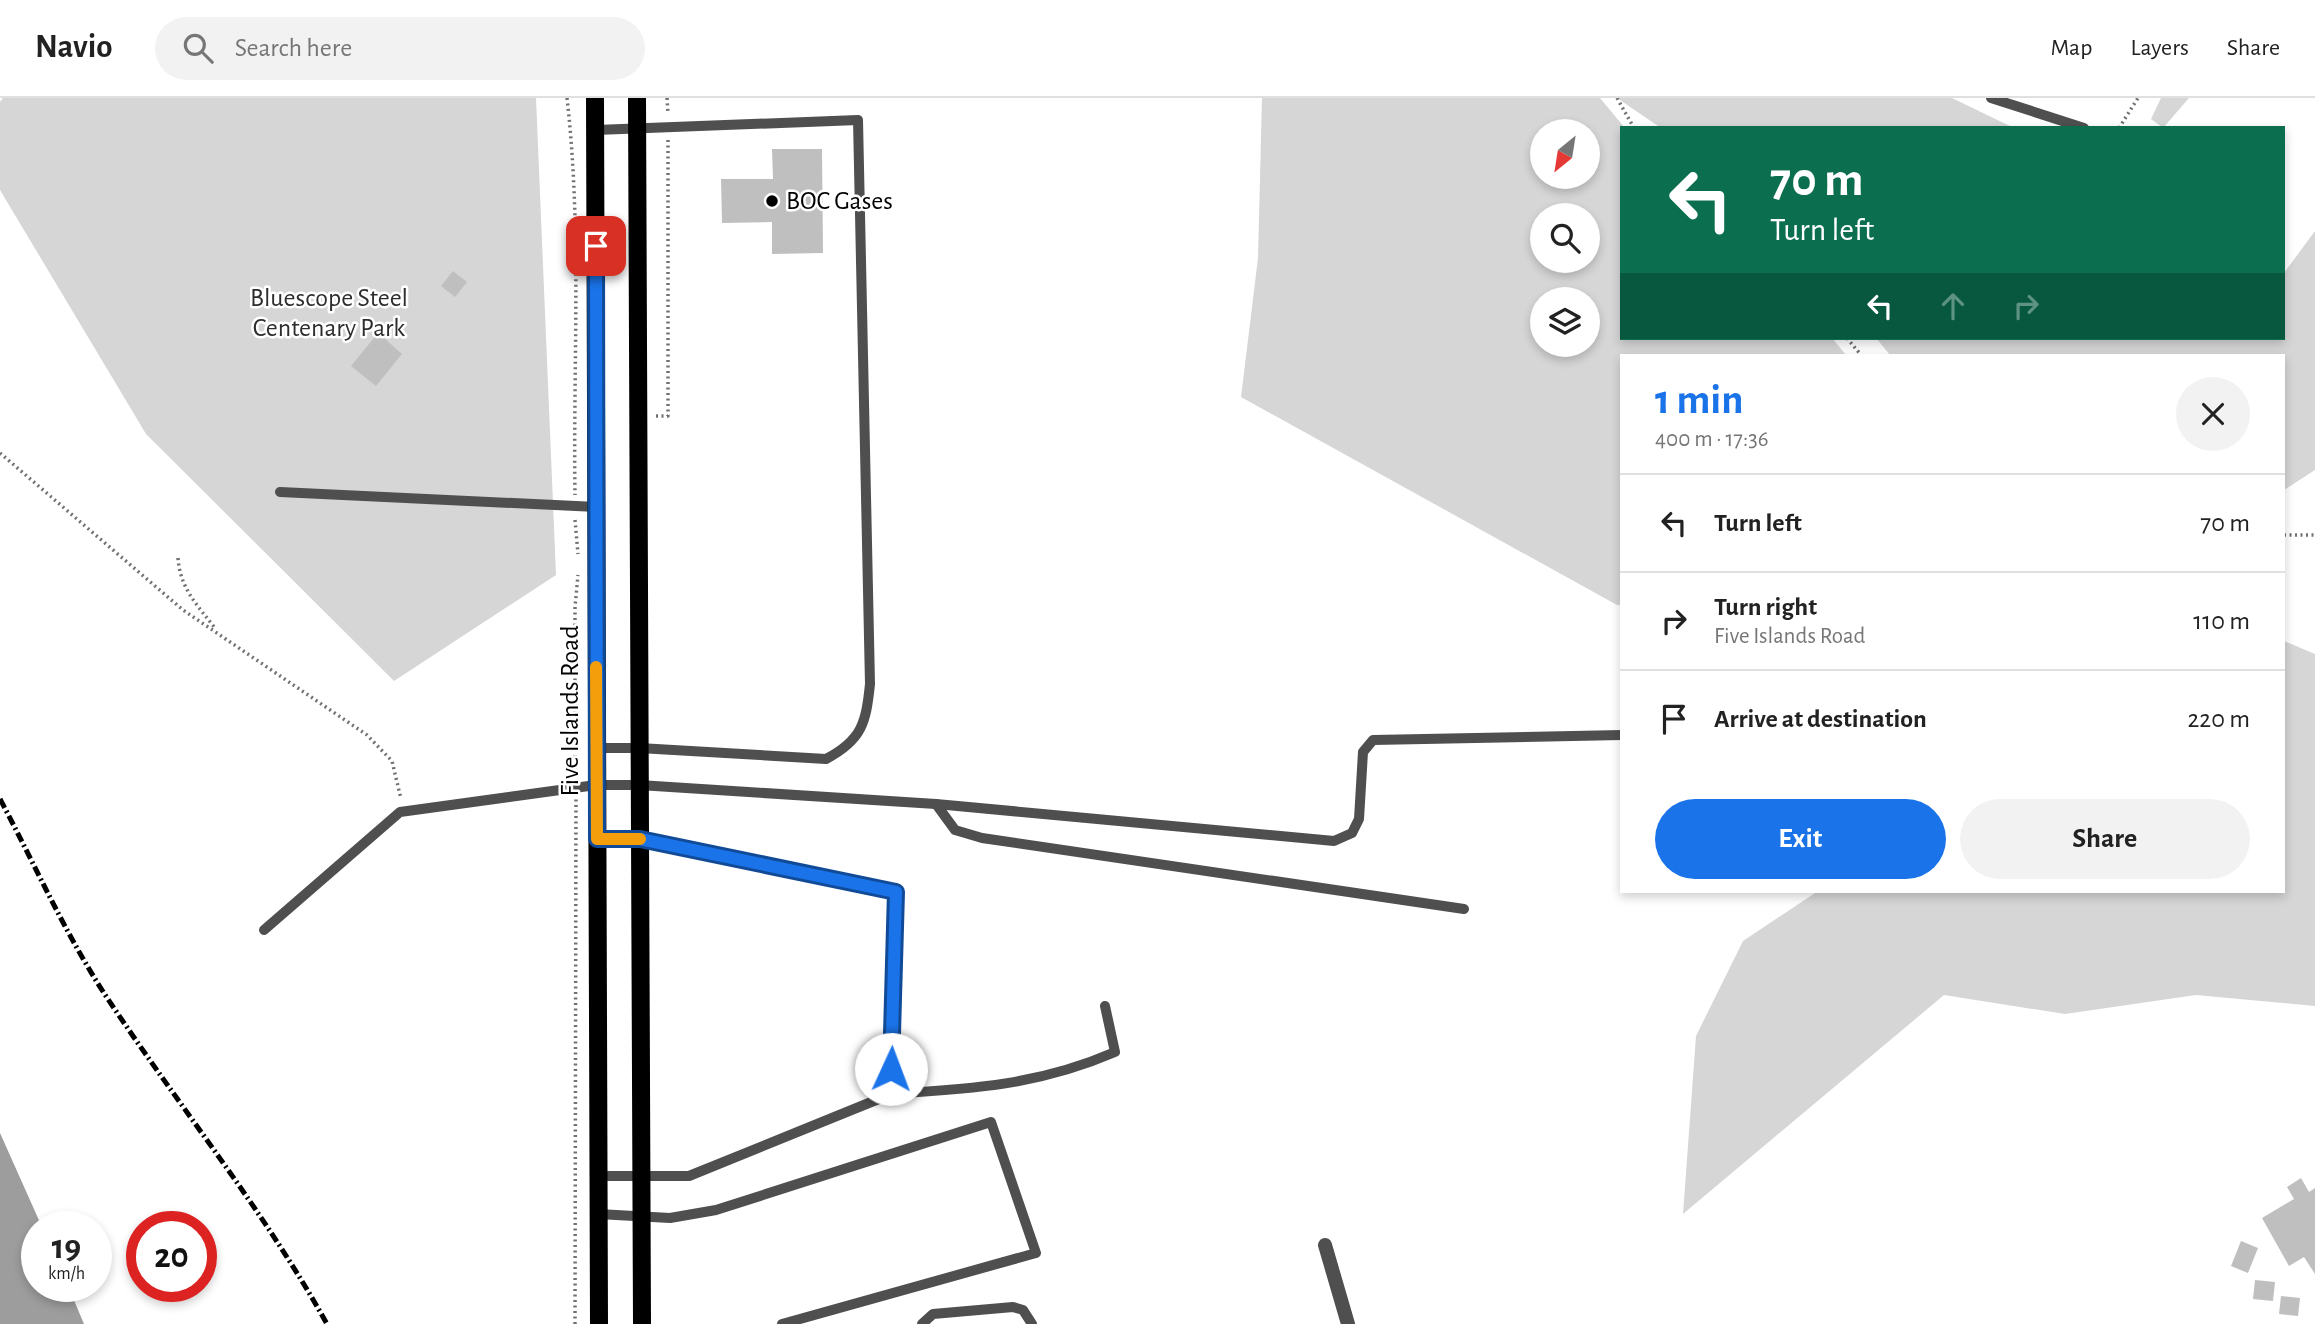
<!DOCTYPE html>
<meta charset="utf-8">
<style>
body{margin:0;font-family:"Alegreya Sans",sans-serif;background:#f2f2f2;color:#222;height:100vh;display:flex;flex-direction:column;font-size:26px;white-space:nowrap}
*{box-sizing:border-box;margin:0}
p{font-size:23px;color:#767676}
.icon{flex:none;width:38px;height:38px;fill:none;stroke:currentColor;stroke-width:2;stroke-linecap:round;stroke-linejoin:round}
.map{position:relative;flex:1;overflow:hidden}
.drawer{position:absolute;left:1620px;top:256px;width:665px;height:539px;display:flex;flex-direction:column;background:#fff;border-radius:0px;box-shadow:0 4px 10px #0003}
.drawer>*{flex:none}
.banner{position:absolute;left:1620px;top:28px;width:665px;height:214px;border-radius:0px;box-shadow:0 4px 10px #0003;background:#0b6e4f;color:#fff;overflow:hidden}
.needle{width:46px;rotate:210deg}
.tools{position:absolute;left:1530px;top:21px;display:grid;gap:14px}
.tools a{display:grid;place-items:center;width:70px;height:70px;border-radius:50%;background:#fff;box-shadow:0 4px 10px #0003;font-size:35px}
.speed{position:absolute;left:21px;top:1113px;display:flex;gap:14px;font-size:35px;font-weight:700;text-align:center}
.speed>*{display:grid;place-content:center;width:91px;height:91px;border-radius:50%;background:#fff;box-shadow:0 4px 10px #0003;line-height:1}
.speed small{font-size:18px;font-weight:400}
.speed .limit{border:10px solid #d22;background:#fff;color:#111}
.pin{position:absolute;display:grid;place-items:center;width:60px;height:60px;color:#fff;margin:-30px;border-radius:14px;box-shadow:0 4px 10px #0006}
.me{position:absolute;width:77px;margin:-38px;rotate:2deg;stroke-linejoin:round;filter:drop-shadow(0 0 5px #0008)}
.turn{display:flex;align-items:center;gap:24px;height:147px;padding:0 35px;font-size:32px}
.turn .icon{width:91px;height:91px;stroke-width:2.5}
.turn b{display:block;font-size:49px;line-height:60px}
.lanes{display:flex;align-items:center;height:66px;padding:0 35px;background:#0003;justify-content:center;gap:35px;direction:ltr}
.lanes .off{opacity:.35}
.round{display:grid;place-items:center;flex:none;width:74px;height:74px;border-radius:37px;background:#f2f2f2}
.head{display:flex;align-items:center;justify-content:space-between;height:119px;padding:0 35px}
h1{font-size:42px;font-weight:600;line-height:52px;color:#1a73e8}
.action{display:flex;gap:14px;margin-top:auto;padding:14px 35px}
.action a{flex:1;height:80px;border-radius:42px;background:#1a73e8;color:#fff;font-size:28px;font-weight:600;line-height:80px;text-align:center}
.action a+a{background:#f2f2f2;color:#222}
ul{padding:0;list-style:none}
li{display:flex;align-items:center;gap:21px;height:98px;padding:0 35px;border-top:2px solid #e0e0e0}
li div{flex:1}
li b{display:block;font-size:26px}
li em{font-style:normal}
header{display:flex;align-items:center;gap:42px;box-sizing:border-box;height:98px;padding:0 35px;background:#fff;border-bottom:2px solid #e0e0e0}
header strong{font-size:33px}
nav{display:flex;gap:38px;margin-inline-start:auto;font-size:24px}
.search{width:490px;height:63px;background:#f2f2f2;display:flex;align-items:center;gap:18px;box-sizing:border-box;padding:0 24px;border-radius:38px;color:#767676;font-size:26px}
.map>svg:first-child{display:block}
.green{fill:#d6d6d6;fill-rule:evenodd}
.water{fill:#9d9d9d}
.building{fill:#bfbfbf}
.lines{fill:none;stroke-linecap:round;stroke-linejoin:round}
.path{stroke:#717171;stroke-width:3.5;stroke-dasharray:2 3.5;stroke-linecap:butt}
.lane{stroke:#4f4f4f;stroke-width:10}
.street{stroke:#4f4f4f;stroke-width:14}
.primary{stroke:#000;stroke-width:18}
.rail{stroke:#000;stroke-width:5;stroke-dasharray:10 3.5 2 3.5;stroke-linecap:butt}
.route-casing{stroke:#114b97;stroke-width:18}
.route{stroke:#1a73e8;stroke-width:12}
.slow{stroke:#f59e0b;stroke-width:12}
.poi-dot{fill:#000;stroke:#fff;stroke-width:2.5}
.labels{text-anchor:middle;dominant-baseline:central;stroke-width:5;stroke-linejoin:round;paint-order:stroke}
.poi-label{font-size:26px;fill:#000;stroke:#fff;text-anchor:start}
.park-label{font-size:26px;fill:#2d2d2d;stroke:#fff}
.street-label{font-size:26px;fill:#000;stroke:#fff}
</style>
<header>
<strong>Navio</strong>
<div class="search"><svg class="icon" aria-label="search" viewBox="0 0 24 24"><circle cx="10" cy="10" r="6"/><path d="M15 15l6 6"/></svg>Search here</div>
<nav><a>Map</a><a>Layers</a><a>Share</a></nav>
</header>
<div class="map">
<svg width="2315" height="1226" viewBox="0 0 2315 1226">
<rect width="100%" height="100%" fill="#fff"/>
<g class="green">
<polygon points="3,0 536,0 556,477 394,583 146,336 0,92 0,4"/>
<path d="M1262,0H1600L1625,30H1622V240H1832L1846,257H1622V507H1617L1241,299L1258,160ZM1587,33V79H1542V33ZM1587,117V163H1542V117ZM1587,201V247H1542V201Z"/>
<polygon points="1617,0 1952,0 2014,30 1661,30"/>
<polygon points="2161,0 2189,0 2163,30 2151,21"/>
<polygon points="2315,133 2315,372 2284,392 2284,257 1890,257 1876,240 2284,240 2284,175"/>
<polygon points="2284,543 2315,556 2315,908 2196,897 2065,916 1944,897 1683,1116 1696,938 1743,843 1818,793 2284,793"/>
</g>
<polygon class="water" points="0,1035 42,1129 37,1129 37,1188 68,1188 84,1226 0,1226"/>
<g class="building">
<polygon points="772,51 822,51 823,155 772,156 772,124 722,125 721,81 773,81"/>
<polygon points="453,173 467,184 455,199 441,188"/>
<polygon points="378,235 402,256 376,288 351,268"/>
<polygon points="2301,1080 2309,1094 2315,1090 2315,1176 2304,1159 2289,1168 2262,1120 2294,1101 2287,1089"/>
<polygon points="2241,1143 2258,1150 2248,1175 2231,1168"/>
<polygon points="2255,1182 2275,1184 2273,1203 2253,1201"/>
<polygon points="2281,1198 2300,1200 2298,1218 2279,1216"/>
</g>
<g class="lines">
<g class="path">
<path d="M567,0C582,131 573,265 575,397"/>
<polyline points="667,0 668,15"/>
<polyline points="1617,0 1634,30"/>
<polyline points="2119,30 2138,0"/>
<polyline points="1847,240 1861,257"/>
<polyline points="656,318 668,318 668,41"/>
<polyline points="0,355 183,512 367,637 392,663 401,701"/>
<polyline points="575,422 578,456"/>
<polyline points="2284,437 2315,437"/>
<path d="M178,460C180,490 197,507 215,530"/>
<polyline points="575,676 575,509 578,477"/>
<polyline points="575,1226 576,701"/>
</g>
<g class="lane">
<polyline points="1991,0 2084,30"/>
<path d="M596,32L858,22L870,586C866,625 862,642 826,661L639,650H596"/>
<polyline points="280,394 597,409"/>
<polyline points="936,706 955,732 982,740 1464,811"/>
<polyline points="597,741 640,741 896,794 891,996 689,1078 598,1078"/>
<polyline points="264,832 400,714 596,687 639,687 936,706 1334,743 1352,735 1359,721 1363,654 1373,642 1622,637"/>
<path d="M891,996C972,991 1039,987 1115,954L1105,908"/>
<polyline points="598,1116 670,1120 716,1112 991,1024 1036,1155 782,1226"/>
<polyline points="922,1226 933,1216 1013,1209 1023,1212 1032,1226"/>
</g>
<polyline class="street" points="1325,1147 1348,1226"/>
<g class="primary">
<polyline points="595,0 599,1226"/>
<polyline points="637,0 642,1226"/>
</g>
<path class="rail" d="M0,701C34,765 63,831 102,892C176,1005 262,1109 327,1226"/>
</g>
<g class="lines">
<g class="route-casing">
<polyline id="route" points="596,148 597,741 640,741 896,794 891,971"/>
</g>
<use href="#route" class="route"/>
<polyline class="slow" points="596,569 597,741 640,741"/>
</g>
<circle class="poi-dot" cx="772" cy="103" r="7"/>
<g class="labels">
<g class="poi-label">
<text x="786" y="103">BOC Gases</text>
</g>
<g class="park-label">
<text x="329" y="200">Bluescope Steel<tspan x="329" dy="30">Centenary Park</tspan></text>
</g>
<g class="street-label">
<text transform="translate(570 613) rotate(-90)">Five Islands Road</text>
</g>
</g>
</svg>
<div class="tools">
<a><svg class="needle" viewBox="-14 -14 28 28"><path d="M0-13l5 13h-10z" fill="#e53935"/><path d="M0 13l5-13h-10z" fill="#767676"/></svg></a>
<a><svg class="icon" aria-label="search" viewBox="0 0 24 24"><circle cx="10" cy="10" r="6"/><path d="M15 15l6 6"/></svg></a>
<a><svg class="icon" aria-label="layers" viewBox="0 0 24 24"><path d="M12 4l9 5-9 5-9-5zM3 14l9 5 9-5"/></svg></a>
</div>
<div class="speed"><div>19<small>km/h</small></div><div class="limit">20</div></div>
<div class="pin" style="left:596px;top:148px;background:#d93025"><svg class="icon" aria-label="arrive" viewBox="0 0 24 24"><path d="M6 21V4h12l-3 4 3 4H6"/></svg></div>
<svg class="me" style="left:891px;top:971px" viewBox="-20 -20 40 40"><circle r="19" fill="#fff"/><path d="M0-13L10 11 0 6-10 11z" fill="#1a73e8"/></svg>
<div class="banner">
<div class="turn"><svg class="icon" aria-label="left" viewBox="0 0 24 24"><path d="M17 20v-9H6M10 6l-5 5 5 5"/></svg><div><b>70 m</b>Turn left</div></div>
<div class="lanes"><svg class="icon" aria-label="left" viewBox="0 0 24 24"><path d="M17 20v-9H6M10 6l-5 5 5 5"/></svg><svg class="icon off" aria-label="ahead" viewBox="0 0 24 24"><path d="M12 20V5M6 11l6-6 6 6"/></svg><svg class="icon off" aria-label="right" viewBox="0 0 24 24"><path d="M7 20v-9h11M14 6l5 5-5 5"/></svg></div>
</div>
<section class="drawer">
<div class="head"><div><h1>1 min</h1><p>400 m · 17:36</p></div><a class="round"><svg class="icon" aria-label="close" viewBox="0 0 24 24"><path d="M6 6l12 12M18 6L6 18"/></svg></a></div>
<ul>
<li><svg class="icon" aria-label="left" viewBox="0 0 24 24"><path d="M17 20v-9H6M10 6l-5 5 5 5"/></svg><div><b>Turn left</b></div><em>70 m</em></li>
<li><svg class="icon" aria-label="right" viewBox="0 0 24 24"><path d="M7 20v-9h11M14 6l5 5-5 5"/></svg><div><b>Turn right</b><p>Five Islands Road</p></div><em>110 m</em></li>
<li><svg class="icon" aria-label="arrive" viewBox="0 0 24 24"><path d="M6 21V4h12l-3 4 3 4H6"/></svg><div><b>Arrive at destination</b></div><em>220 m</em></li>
</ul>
<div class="action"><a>Exit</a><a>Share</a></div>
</section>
</div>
